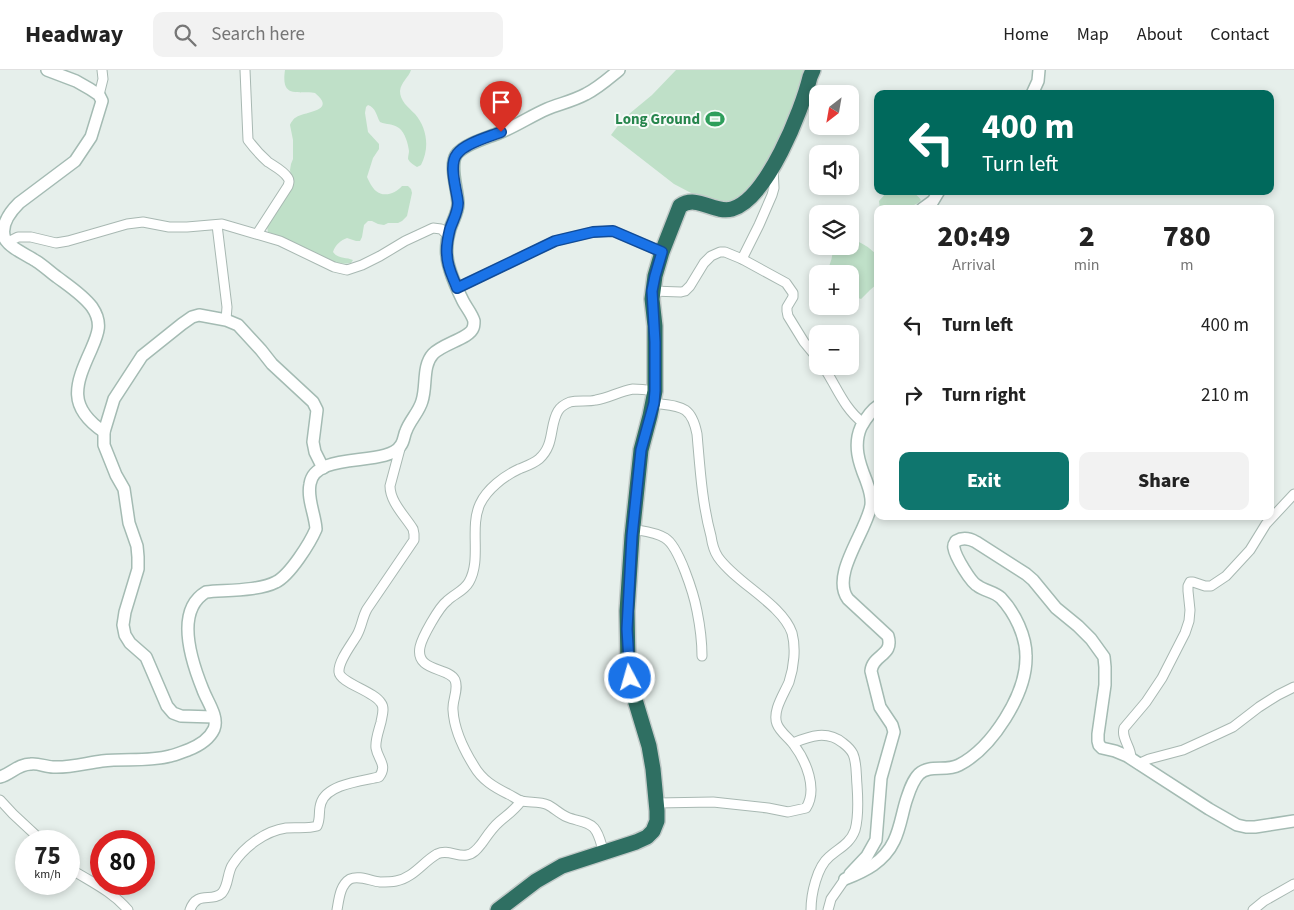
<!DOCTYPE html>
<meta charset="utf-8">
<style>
body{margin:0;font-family:"Source Sans 3",sans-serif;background:#f2f2f2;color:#222;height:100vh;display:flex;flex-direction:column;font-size:19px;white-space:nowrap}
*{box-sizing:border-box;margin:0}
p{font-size:16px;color:#767676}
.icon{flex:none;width:28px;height:28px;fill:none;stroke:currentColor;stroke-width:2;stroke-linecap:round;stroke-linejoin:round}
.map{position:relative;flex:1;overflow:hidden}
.sheet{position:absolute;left:874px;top:135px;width:400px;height:315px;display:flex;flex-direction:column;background:#fff;border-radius:10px;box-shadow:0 2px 8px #0003}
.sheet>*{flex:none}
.banner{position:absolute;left:874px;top:20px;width:400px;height:105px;border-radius:10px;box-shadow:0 2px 8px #0003;background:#00695c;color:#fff;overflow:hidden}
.needle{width:32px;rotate:211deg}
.tools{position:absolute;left:809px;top:15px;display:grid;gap:10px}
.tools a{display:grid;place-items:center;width:50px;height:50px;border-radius:10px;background:#fff;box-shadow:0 2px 8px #0003;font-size:25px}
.speed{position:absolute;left:15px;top:760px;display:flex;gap:10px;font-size:25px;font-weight:700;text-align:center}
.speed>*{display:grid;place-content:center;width:65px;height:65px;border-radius:50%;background:#fff;box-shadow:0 2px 8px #0003;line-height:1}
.speed small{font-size:12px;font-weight:400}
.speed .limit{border:8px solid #d22;background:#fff;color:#111}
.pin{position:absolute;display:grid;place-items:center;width:42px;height:42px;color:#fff;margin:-51px -21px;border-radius:50% 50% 50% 0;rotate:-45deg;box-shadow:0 0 5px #0007}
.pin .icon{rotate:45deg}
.me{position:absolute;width:55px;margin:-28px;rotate:354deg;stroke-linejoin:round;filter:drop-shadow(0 0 4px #0008)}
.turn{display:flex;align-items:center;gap:18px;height:105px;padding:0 25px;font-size:22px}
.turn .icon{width:65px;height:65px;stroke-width:2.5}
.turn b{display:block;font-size:35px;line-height:42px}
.eta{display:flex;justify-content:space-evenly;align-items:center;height:85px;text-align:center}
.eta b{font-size:30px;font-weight:800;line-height:35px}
.action{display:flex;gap:10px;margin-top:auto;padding:10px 25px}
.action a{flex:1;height:58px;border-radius:10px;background:#0f766e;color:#fff;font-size:20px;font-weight:800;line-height:58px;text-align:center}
.action a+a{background:#f2f2f2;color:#222}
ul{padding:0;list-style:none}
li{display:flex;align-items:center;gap:15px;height:70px;padding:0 25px}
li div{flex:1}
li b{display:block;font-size:19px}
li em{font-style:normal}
header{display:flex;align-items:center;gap:30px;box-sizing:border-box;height:70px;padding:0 25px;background:#fff;border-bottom:1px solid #e0e0e0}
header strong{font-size:24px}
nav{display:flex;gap:28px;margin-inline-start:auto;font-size:18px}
.search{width:350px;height:45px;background:#f2f2f2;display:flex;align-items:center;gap:12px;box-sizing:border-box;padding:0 18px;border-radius:10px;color:#767676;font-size:19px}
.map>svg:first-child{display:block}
.green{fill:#bfe0c8}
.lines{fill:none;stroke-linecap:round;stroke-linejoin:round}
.street-casing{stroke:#a8b8b2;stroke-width:11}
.secondary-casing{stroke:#a4bbb3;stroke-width:14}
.highway-casing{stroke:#c2cac8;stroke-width:18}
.street{stroke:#fff;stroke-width:9}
.secondary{stroke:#fff;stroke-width:11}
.highway{stroke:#2f6f62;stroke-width:15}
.route-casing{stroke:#114b97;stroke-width:12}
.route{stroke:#1a73e8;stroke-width:9}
.labels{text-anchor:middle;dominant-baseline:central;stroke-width:4;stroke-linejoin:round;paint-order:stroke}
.leisure-label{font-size:15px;font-weight:bold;fill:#27864d;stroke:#f7fbf9;text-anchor:end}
</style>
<header>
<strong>Headway</strong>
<div class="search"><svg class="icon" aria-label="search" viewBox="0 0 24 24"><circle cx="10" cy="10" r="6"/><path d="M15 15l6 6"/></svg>Search here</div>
<nav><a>Home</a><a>Map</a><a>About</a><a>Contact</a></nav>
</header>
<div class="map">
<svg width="1294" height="840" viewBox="0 0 1294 840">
<rect width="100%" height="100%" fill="#e6efeb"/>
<g class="green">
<path d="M285,0H411C409,7 401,12 400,21C400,31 408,37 415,44C427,58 430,78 421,95L417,97C414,95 410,93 408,89C408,86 409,83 409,81C408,73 405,63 399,58C392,53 387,55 380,52C376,45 376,38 368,35L366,37L365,43L368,62L379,74V79L373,88L367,107C369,111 372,118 376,121C384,128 396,123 402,116H408L411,119L412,123L407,146L402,151L398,153H388L384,155L378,154L372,151H368L364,155L362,167L360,171H356L347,168C341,170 335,175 333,182C338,189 346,187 353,190L351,193C331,198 311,179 293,172C285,169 276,166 268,162L267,157L269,151L292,110L290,100L291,94L293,89V70L290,55C290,54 294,48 295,48C303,41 338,42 315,23C295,21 281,28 285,0Z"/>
<polygon points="676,0 805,0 780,75 743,128 729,134 693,124 674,114 611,65 623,49 652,25"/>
<path d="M888,121C899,121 914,119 921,130C918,135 912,134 910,139H880L879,131Z"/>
<path d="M850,168C856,170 861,173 866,176C871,179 873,182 877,184V214L870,220L861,229L858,228L850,222V204H825C830,195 834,186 832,176H850Z"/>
</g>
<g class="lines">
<g class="street-casing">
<g id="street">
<path d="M245,0L248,70C254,78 260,85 268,92C274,96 284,101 288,108C290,111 289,112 288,116L257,164"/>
<polyline points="99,25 103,9 102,0"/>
<polyline points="217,155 227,237 226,250"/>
<polyline points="8,172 18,167 31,167 56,173 68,171 127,154 143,152 169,157 187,157 222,154 280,171 334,197 347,200 362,195 380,186 405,171 433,158 441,159 449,166"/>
<polyline points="742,189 759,155 772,125 774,118 773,97"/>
<polyline points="457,218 555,171 593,162 613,161 662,182"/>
<polyline points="652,221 681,222 685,221 690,216 704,193 711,186 720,182 725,182 742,189 786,213 793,223 793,227 787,237 787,241 788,246 804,272 818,289"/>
<path d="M823,296C837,317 843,337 863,353"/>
<path d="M653,333C680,337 691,334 697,364C700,398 702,433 711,466C712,473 714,481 718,487C736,513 782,534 792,563C796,578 794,597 789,612C784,624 772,641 777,654C780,662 789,668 794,675C806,691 818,719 806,738L788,742L768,738L713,732L657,733"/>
<path d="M632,459C643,461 656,462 665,468C679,476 694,525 697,541C700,556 702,571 702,586"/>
<path d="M793,673C810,666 827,660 843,673C847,676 851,680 853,684C857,693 856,705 857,715C858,729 859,746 855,760C850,774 839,778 829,787C817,797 811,824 811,840"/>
<path d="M1131,689C1132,678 1121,669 1124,658L1146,632L1162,608L1185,563L1189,551L1190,540L1188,521V516L1190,512H1193L1205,516H1211L1226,506L1250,480L1266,454L1294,424"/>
<polyline points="1138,694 1149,689 1183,680 1218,664 1233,657 1259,637 1278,625 1294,617"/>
<polyline points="0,730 13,744 42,771"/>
<path d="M604,783C601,775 600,765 594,758C588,751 576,751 567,747C560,744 554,738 548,735C539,731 530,733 522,731C517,730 513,726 508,724C494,717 482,710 474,696C464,680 454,659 453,640C452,630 459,620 455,610C449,597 415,602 420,577C422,567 439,537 447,531C454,524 464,521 469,512C482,489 469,458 480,434C487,419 504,406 519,399C526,396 533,394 539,389C555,375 549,356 558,341C561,336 565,334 570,332C578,330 588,332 596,330C609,328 620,321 633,319C640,319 648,320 655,321"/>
<path d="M69,798C89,811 112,821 128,840"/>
<path d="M190,840C197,820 212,833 222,823C229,815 227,802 233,794C244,777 265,761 286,758C296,757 307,759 317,756C321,748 318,741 321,733C327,714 362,711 379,707C388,695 378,690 376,678C375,670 379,660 381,652C382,646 385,638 381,633C374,621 340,613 339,602C338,591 352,574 357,565C362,556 362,548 367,539L414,470V464L413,459C405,446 390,432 390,416L401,375"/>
<path d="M337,840C339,829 340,815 350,809C359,805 371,811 380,812C385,812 391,812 396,811C413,808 423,792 437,784C448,779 457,787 467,785C474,784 478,778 482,773C487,766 492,758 499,752C507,745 515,740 521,731"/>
<polyline points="828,840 831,829 845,809"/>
<polyline points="1253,840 1264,831 1294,814"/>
</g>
</g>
<g class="secondary-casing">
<g id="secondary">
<path d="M47,0L76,11L90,19L99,25L102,31L91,67L75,91L19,133C10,142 0,156 5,169C10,178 27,185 36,191C44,196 50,202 57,207C69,216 83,225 92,237C103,253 98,264 91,280C75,315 67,337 104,362"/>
<polyline points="1032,24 1038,11 1039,0"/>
<polyline points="922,139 933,131 939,121"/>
<polyline points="214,647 181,646 173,643 167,636 146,587 130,573 125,565 123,555 125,542 138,499 138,487 137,476 129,453 124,419 116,405 104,375 104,362 114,329 142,286 182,254 192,247 199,245 226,250 238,255 261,280 272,294 313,332 317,340 313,372 315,382 323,398"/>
<path d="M0,707C11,704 18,694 31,694C38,693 46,697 53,697C70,698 86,693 102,691C124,688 148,692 170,686C176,685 182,682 188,680C198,676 209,670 214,659C219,647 207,631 203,620C192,593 174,541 206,522C226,520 259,521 276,512C290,505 310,473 316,459C315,444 307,429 310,414C315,380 388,398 401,375C404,371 404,365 406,361C410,350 419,342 422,331C427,316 422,296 433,284C442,274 470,268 473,258C474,256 474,253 474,251C472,244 466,237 463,231C458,221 453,210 450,200C445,186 446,172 450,159C453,150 458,142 458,134C458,120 449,97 456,85C464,74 487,68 499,63C516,56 531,46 547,39C559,34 573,31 586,24C598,18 608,9 619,0"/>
<path d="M850,804L867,786L876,770L881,708L894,662L892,655L880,637L871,601C873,584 894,586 888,566L848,529C830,505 867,461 871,435C872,425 869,419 866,410C859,393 853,375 861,357C865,350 870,341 878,336"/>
<path d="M845,809C865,801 884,792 894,771C900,759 902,744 906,731C909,722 912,711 919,704C930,694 946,702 959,695C992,678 1027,624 1026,586C1026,566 1015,543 1001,528C995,522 985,521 978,516C971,513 955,486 954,478C953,475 954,474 956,471C963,467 969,468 976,472L1026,504L1033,510L1056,538L1078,556L1091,569L1104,587L1105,597V615L1098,664V671L1099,675L1102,678L1115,681L1127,686L1209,739L1237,755L1246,757H1255L1294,751"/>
</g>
</g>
<g class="highway-casing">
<path id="highway" d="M498,840L536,811L562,796L636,772L647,767L653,761L657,751V741L653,699L649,676L633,623L628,593L627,541L632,466L641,380L650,346L655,321V256L652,229L655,206L662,182L680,136C697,124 714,144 732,139C767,129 802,40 810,7L813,0"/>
</g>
<use href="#street" class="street"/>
<use href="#secondary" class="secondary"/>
<use href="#highway" class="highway"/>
</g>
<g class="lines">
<g class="route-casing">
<path id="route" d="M501,62C489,67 465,73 457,84C448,95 457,120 458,133C458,142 453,150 450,159C448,167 446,177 447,185C447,197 453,207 457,218L555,171L593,162L613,161L662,182L655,206L652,221L655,272V321L654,333L641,380L632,466L627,559L630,608"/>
</g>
<use href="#route" class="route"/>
</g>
<defs>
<g id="stadium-bare" transform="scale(1.5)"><path d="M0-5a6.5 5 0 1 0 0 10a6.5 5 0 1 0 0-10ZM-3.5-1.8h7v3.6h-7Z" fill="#2e9e5b" stroke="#f7fbf9" stroke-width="2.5" paint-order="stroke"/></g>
</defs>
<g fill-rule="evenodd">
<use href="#stadium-bare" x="715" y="49"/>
</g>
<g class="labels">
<g class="leisure-label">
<text x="700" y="49">Long Ground</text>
</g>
</g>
</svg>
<div class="tools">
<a><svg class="needle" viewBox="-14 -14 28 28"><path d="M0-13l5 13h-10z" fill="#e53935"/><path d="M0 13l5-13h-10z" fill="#767676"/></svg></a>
<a><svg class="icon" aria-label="sound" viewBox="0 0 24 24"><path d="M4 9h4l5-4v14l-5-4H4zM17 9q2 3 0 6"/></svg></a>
<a><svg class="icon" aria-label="layers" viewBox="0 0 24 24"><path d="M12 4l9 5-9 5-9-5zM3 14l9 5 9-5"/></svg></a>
<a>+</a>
<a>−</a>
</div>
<div class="speed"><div>75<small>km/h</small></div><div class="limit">80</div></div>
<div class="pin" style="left:501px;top:62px;background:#d93025"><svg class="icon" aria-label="arrive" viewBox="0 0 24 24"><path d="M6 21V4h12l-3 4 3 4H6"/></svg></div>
<svg class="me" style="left:630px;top:608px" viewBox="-20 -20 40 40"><circle r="17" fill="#1a73e8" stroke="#fff" stroke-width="3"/><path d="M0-11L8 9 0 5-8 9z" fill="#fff"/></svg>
<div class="banner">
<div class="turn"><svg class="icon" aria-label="left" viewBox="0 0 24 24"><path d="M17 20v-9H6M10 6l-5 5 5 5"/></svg><div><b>400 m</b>Turn left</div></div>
</div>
<section class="sheet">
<div class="eta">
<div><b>20:49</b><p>Arrival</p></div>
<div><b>2</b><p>min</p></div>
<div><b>780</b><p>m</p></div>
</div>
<ul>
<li><svg class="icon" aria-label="left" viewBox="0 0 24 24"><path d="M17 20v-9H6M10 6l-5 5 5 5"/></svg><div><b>Turn left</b></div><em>400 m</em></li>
<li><svg class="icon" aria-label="right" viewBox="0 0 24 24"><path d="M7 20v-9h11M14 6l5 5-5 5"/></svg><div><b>Turn right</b></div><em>210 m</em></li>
</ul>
<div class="action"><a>Exit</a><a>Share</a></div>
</section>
</div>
